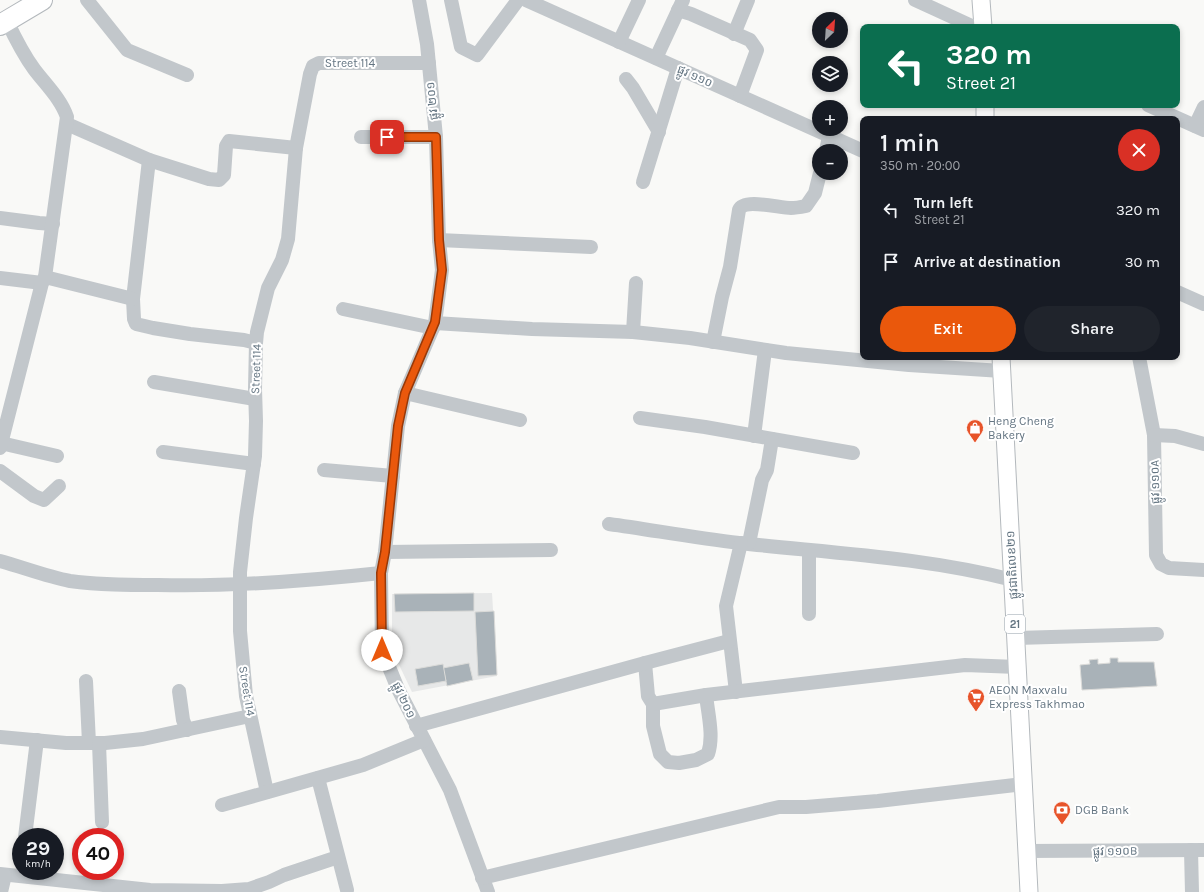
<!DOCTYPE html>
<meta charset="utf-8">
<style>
body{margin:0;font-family:Karla,"Noto Sans Khmer",sans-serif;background:#20242c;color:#f1f3f6;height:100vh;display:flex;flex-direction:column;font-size:15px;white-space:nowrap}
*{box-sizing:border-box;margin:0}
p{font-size:13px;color:#9ea1a6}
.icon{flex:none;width:22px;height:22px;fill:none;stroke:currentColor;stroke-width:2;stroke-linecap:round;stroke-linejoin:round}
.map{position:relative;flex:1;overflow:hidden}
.details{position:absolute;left:860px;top:116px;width:320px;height:244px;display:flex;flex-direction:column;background:#171b24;border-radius:8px;box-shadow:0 2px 6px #0003}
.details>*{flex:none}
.guide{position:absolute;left:860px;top:24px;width:320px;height:84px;border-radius:8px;box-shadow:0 2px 6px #0003;background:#0b6e4f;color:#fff;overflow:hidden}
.needle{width:26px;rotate:25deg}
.fabs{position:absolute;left:812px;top:12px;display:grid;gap:8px}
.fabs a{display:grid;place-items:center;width:36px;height:36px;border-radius:50%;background:#171b24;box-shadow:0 2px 6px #0003;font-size:20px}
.speed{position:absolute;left:12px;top:828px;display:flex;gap:8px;font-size:20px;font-weight:700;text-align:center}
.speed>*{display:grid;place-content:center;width:52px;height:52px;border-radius:50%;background:#171b24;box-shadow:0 2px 6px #0003;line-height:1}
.speed small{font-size:10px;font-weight:400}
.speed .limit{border:6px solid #d22;background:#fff;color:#111}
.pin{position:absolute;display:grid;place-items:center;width:34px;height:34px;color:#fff;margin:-17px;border-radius:8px;box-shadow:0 2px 6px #0006}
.me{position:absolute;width:44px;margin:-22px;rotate:0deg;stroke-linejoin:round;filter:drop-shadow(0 0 3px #0008)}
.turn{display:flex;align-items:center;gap:14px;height:84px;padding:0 20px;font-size:18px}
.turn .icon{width:52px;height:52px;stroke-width:2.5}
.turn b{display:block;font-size:28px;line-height:34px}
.round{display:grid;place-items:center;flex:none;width:42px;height:42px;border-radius:21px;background:#20242c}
.headline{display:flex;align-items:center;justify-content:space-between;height:68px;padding:0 20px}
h1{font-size:24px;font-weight:600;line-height:30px}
.primary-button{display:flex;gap:8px;margin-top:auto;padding:8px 20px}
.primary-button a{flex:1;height:46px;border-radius:24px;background:#ea580c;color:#fff;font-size:16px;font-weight:600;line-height:46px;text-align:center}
.primary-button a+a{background:#20242c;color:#f1f3f6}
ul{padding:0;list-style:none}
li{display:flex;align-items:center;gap:12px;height:52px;padding:0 20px}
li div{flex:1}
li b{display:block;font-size:15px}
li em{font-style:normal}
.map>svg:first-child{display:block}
.built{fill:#e7e8e8}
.building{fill:#a9b2b8;stroke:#dbdbd9}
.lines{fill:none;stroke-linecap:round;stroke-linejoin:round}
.major-casing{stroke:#b4b9bd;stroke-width:19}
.highway-casing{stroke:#b3b8bc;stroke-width:22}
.minor{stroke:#c2c7cb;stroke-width:14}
.major{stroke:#fff;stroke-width:17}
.highway{stroke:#fff;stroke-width:20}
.route-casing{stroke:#983908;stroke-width:10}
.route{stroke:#ea580c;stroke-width:7}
.labels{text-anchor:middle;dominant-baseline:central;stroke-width:4;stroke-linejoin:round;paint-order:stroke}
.shield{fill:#fff;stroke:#929ea8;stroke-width:1}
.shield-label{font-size:11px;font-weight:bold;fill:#647582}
.street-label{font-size:12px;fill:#647582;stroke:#fff}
.poi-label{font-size:12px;fill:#647582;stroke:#fff;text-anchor:start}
</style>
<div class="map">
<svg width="1204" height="892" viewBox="0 0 1204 892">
<rect width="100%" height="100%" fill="#f9f9f7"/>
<polygon class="built" points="492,593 497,676 412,692 392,650 392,594"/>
<g class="building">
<polygon points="474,593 474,611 395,612 394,594"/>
<polygon points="494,611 497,675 478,676 475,612"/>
<polygon points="1110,658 1118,658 1118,662 1154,662 1157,686 1082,690 1080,665 1090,664 1089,660 1098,659 1098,664 1110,663"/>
<polygon points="469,663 473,680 447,686 443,668"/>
<polygon points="443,664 446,681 418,686 415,669"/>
</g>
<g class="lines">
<g class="major-casing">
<g id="major">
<polyline points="981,0 983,27"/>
<polyline points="985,105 985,119"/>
<polyline points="1001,357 1029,892"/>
</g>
</g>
<g class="highway-casing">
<polyline id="highway" points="0,25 42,0"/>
</g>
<g class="minor">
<polyline points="87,0 127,50 187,75"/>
<polyline points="419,0 427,44 436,137 439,240 442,270 435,323 405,393 398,426 385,552 381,573 382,650 398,689 450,790 488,892"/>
<polyline points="451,0 461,47 477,55 518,0"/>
<polyline points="526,0 863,151"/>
<polyline points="915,0 974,27"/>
<polyline points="678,10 691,14 750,40 757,50 740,96"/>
<polyline points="734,34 748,0"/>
<polyline points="619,42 639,0"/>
<polyline points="656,58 683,0"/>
<polyline points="626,79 633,88 659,132"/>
<polyline points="1148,105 1204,130"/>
<polyline points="67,124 149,160 209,179 219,180 224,175 226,146 229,141 296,148"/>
<polyline points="1195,126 1204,107"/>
<polyline points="361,137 436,137"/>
<polyline points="826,151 829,136"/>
<polyline points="149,160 133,299 134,319 136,324 153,328 190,334 244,340 256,343"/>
<polyline points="643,182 678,68"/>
<polyline points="0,218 39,223 53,224"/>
<polyline points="439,240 591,247"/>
<polyline points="45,277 133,299"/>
<polyline points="0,278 42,283"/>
<polyline points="1177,292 1204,304"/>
<polyline points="343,309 433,328"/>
<polyline points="435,323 532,329 633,332 690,338 786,353 909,365 1002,371"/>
<polyline points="633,332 636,283"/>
<path d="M713,342L722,297L730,267L739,210C744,198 779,208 791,208C796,208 801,207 806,206L815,193L820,173"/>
<polyline points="1139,357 1154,435 1156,555 1161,564 1169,568 1204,570"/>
<polyline points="154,382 255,399"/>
<polyline points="405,393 520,420"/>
<polyline points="640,418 705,427 853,453"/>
<polyline points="1154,435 1175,436 1204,444"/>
<polyline points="754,436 765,350"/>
<polyline points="1,443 57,456"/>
<path d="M0,448L42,283L45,277L67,117C61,99 46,85 34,69C23,54 15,38 7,21"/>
<polyline points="163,452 254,464"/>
<polyline points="324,470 393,476"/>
<polyline points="0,471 34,496 44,500 59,486"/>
<path d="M609,524C652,530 696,538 739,543C831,553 923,557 1013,580"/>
<polyline points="749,543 762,480 767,470 772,439"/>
<polyline points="809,550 809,614"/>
<polyline points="385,552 551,550"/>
<path d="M0,561C22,567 48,577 70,581C99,585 128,585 158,585C232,587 307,581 381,573"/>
<polyline points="1016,638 1157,634"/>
<path d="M645,663L648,696L653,704V726L660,754L668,762L679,763L696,760L708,754C714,736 708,714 706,695"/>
<polyline points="86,681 89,743"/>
<polyline points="179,691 183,720 187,730"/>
<polyline points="736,692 726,606 741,543"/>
<polyline points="653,704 706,695 965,665 1017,667"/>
<polyline points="416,726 645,663 729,641"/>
<polyline points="0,737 66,743 105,743 143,739 250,716"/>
<polyline points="99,743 102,822"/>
<polyline points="318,778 347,890"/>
<polyline points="267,792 246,696 240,631 240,572 246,518 255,456 256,421 255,389 256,343 257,332 268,288 282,260 288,239 296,148 310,74 313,66 319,63 429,63"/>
<polyline points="222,805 363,765 424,740"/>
<polyline points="25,837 37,740"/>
<polyline points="1191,850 1192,892"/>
<polyline points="1026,851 1204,850"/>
<polyline points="0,874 150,890 222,891 249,889 269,882 284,875 338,857"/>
<polyline points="482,878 779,807 806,807 878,801 1023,784"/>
<polyline points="1,892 5,875"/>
</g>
<use href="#major" class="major"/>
<use href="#highway" class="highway"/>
</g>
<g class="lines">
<g class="route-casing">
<polyline id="route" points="382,650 381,573 385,552 398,426 405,393 435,322 442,270 439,240 436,137 387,137"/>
</g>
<use href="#route" class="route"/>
</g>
<defs>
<g id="shop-pin" transform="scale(0.9)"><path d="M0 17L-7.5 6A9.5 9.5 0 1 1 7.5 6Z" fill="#e7542a" stroke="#fff"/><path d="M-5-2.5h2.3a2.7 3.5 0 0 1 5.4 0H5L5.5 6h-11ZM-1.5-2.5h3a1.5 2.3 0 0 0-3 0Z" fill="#fff"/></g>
<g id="supermarket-pin" transform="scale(0.9)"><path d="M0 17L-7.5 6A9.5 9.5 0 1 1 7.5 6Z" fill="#e7542a" stroke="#fff"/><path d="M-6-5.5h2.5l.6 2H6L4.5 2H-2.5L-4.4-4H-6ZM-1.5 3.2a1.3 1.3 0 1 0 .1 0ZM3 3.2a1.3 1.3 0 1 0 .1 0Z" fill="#fff"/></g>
<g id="bank-pin" transform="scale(0.9)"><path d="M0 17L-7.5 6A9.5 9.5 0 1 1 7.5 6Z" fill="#e7542a" stroke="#fff"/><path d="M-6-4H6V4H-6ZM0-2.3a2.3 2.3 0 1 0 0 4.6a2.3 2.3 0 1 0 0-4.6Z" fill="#fff"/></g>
</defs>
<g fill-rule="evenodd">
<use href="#shop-pin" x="975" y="428"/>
<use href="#supermarket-pin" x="976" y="697"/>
<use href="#bank-pin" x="1062" y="810"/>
</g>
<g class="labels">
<rect class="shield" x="1005" y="615" width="20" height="18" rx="3"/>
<g class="shield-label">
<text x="1015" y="624">21</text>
</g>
<g class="street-label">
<text x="350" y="63">Street 114</text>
<text transform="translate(695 76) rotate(24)">ផ្លូវ ១១០</text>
<text transform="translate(432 101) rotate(-96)">ផ្លូវ ២០១</text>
<text transform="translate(256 369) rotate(-88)">Street 114</text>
<text transform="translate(1155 482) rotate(-91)">ផ្លូវ ១១០A</text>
<text transform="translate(1012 565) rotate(-93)">ផ្លូវជាតិលេខ២១</text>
<text transform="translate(247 691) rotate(81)">Street 114</text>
<text transform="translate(404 700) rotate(65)">ផ្លូវ ២០១</text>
<text transform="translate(1115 851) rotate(-1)">ផ្លូវ ១១០B</text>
</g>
<g class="poi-label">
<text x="988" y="421">Heng Cheng<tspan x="988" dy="14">Bakery</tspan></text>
<text x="989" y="690">AEON Maxvalu<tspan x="989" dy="14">Express Takhmao</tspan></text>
<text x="1075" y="810">DGB Bank</text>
</g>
</g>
</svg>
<div class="fabs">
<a><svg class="needle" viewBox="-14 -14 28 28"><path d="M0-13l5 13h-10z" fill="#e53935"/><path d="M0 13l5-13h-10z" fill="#9ea1a6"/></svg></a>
<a><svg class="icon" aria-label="layers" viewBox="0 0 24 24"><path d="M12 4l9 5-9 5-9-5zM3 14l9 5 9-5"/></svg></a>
<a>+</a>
<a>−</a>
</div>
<div class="speed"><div>29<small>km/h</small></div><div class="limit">40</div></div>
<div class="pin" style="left:387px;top:137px;background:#d93025"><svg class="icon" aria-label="arrive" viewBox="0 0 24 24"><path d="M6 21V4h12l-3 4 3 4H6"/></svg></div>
<svg class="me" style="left:382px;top:650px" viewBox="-20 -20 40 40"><circle r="19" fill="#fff"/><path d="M0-13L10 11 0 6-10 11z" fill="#ea580c"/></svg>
<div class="guide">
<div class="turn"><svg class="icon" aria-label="left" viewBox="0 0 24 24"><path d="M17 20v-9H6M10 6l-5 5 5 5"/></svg><div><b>320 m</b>Street 21</div></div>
</div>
<section class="details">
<div class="headline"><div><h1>1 min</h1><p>350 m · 20:00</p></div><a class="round" style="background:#d93025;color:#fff"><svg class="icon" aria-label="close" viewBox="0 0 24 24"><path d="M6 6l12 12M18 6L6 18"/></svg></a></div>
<ul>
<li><svg class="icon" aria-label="left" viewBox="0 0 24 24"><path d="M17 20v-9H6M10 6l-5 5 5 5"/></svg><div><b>Turn left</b><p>Street 21</p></div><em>320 m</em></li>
<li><svg class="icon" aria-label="arrive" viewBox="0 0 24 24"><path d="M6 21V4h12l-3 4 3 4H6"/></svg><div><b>Arrive at destination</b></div><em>30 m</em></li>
</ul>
<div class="primary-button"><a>Exit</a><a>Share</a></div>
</section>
</div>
